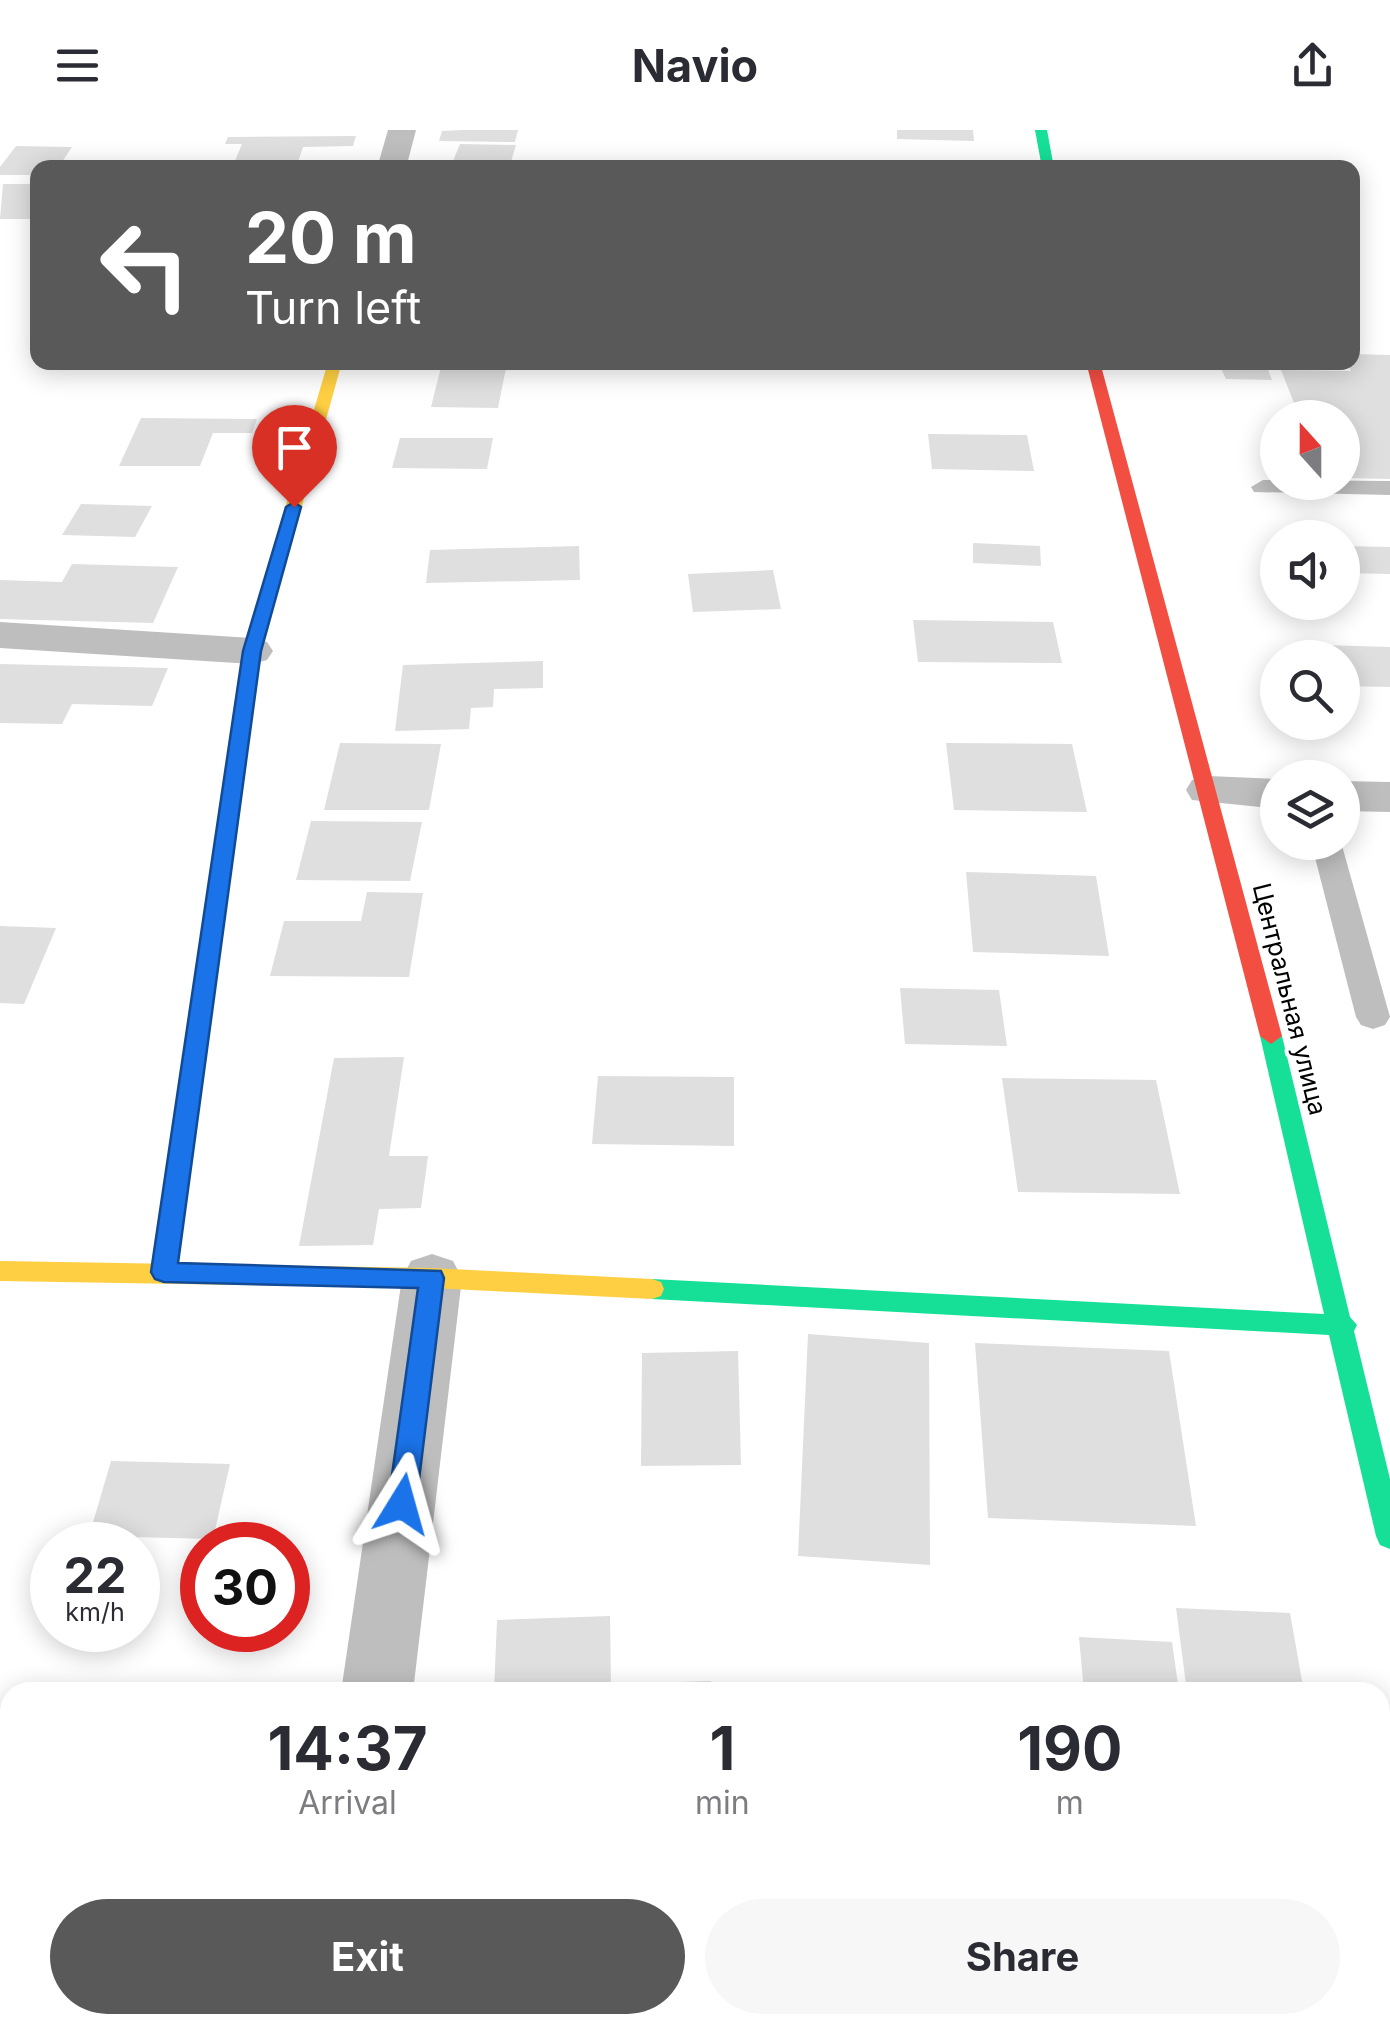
<!DOCTYPE html>
<meta charset="utf-8">
<style>
body{margin:0;font-family:Inter,sans-serif;background:#f7f7f7;color:#2b2b33;height:100vh;display:flex;flex-direction:column;font-size:38px;white-space:nowrap}
*{box-sizing:border-box;margin:0}
p{font-size:32px;color:#7c7c81}
.icon{flex:none;width:55px;height:55px;fill:none;stroke:currentColor;stroke-width:2;stroke-linecap:round;stroke-linejoin:round}
.map{position:relative;flex:1;overflow:hidden}
.panel{position:absolute;left:0px;top:1552px;width:1390px;height:352px;display:flex;flex-direction:column;background:#fff;border-radius:30px 30px 0 0;box-shadow:0 5px 25px #0003}
.panel>*{flex:none}
.top-card{position:absolute;left:30px;top:30px;width:1330px;height:210px;border-radius:20px;box-shadow:0 5px 25px #0003;background:#595959;color:#fff;overflow:hidden}
.needle{width:65px;rotate:339deg}
.buttons{position:absolute;left:1260px;top:270px;display:grid;gap:20px}
.buttons a{display:grid;place-items:center;width:100px;height:100px;border-radius:50%;background:#fff;box-shadow:0 5px 25px #0003;font-size:50px}
.speed{position:absolute;left:30px;top:1392px;display:flex;gap:20px;font-size:50px;font-weight:700;text-align:center}
.speed>*{display:grid;place-content:center;width:130px;height:130px;border-radius:50%;background:#fff;box-shadow:0 5px 25px #0003;line-height:1}
.speed small{font-size:25px;font-weight:400}
.speed .limit{border:15px solid #d22;background:#fff;color:#111}
.pin{position:absolute;display:grid;place-items:center;width:85px;height:85px;color:#fff;margin:-102px -42px;border-radius:50% 50% 50% 0;rotate:-45deg;box-shadow:0 0 10px #0007}
.pin .icon{rotate:45deg}
.me{position:absolute;width:110px;margin:-55px;rotate:8deg;stroke-linejoin:round;filter:drop-shadow(0 0 8px #0008)}
.turn{display:flex;align-items:center;gap:35px;height:210px;padding:0 50px;font-size:45px}
.turn .icon{width:130px;height:130px;stroke-width:2.5}
.turn b{display:block;font-size:70px;line-height:85px}
.eta{display:flex;justify-content:space-evenly;align-items:center;height:170px;text-align:center}
.eta b{font-size:60px;font-weight:700;line-height:70px}
.button{display:flex;gap:20px;margin-top:auto;padding:20px 50px}
.button a{flex:1;height:115px;border-radius:60px;background:#595959;color:#fff;font-size:40px;font-weight:700;line-height:115px;text-align:center}
.button a+a{background:#f7f7f7;color:#2b2b33}
header{display:flex;justify-content:space-between;align-items:center;height:130px;padding:0 50px;background:#fff;font-size:45px;font-weight:700}
.map>svg:first-child{display:block}
.building{fill:#dfdfdf}
.lines{fill:none;stroke-linecap:round;stroke-linejoin:round}
.lane{fill:#bebebe;fill-rule:evenodd}
.street{fill:#bebebe;fill-rule:evenodd}
.fast{fill:#16e098;fill-rule:evenodd}
.slow{fill:#ffcf43;fill-rule:evenodd}
.jam{fill:#f24e42;fill-rule:evenodd}
.route{fill:#1a73e8;stroke:#114b97;stroke-width:2.5}
.labels{text-anchor:middle;dominant-baseline:central;stroke-width:8;stroke-linejoin:round;paint-order:stroke}
.street-label{font-size:25px;fill:#000;stroke:#fff}
</style>
<header><svg class="icon" aria-label="menu" viewBox="0 0 24 24"><path d="M4 6h16M4 12h16M4 18h16"/></svg>Navio<svg class="icon" aria-label="share" viewBox="0 0 24 24"><path d="M12 15V3M7 8l5-5 5 5M5 13v7h14v-7"/></svg></header>
<div class="map">
<svg width="1390" height="1903" viewBox="0 0 1390 1903">
<rect width="100%" height="100%" fill="#fff"/>
<g class="building">
<polygon points="463,0 518,0 515,12 439,11 442,1"/>
<polygon points="897,0 973,0 974,11 897,9"/>
<polygon points="356,6 353,16 303,17 296,38 232,38 242,14 225,14 228,7"/>
<polygon points="460,14 516,15 510,35 450,38"/>
<polygon points="16,16 72,17 58,38 38,38 38,45 0,45 0,37"/>
<polygon points="3,54 38,54 38,89 0,89"/>
<polygon points="1352,224 1390,225 1390,349 1342,348 1342,288 1300,288 1281,240 1351,241 1347,232 1352,232"/>
<polygon points="168,232 244,232 240,240 165,238"/>
<polygon points="1220,236 1267,237 1272,250 1226,249"/>
<polygon points="441,237 506,238 498,278 431,277"/>
<polygon points="141,288 257,289 252,303 213,303 200,336 119,336"/>
<polygon points="928,304 1027,305 1034,341 932,339"/>
<polygon points="400,308 493,308 487,339 392,338"/>
<polygon points="81,374 152,376 135,407 62,405"/>
<polygon points="973,413 1040,416 1041,436 973,433"/>
<polygon points="579,416 580,450 426,453 430,420"/>
<polygon points="1342,416 1390,417 1390,444 1342,443"/>
<polygon points="72,434 178,437 153,493 0,489 0,450 62,452"/>
<polygon points="773,440 781,479 693,482 688,444"/>
<polygon points="913,490 1053,492 1062,533 918,532"/>
<polygon points="1322,515 1390,517 1390,557 1342,556 1342,528 1326,528"/>
<polygon points="543,531 543,558 494,559 493,577 471,578 469,599 395,601 403,535"/>
<polygon points="0,534 168,538 152,576 72,574 62,594 0,593"/>
<polygon points="340,613 441,614 429,680 324,680"/>
<polygon points="946,613 1072,614 1087,682 954,680"/>
<polygon points="311,691 422,692 410,751 296,750"/>
<polygon points="966,742 1096,746 1109,826 973,822"/>
<polygon points="367,762 423,763 409,847 270,846 284,791 361,791"/>
<polygon points="0,796 56,798 24,874 0,873"/>
<polygon points="900,858 999,860 1007,916 905,914"/>
<polygon points="404,927 389,1026 428,1026 421,1078 379,1079 373,1115 299,1116 334,928"/>
<polygon points="598,946 734,947 734,1016 592,1014"/>
<polygon points="1002,948 1156,950 1180,1064 1018,1062"/>
<polygon points="808,1204 929,1213 930,1435 798,1426"/>
<polygon points="975,1213 1169,1221 1196,1396 988,1388"/>
<polygon points="738,1221 741,1335 641,1336 642,1223"/>
<polygon points="111,1331 230,1334 213,1409 89,1406"/>
<polygon points="1176,1478 1290,1483 1304,1562 1187,1562"/>
<polygon points="610,1486 611,1554 711,1551 711,1562 494,1562 497,1490"/>
<polygon points="1079,1507 1172,1512 1179,1562 1084,1562"/>
<polygon points="0,1788 10,1788 10,1895 117,1895 115,1903 0,1903"/>
</g>
<g class="lines">
<g class="lane">
<polygon points="1263,350 1390,351 1390,365 1254,362 1251,357"/>
<polygon points="1311,712 1341,712 1390,887 1385,895 1373,899 1361,895 1356,887"/>
</g>
<g class="street">
<polygon points="388,0 416,0 406,38 377,38"/>
<polygon points="0,492 252,508 267,512 273,521 267,530 252,534 0,518"/>
<polygon points="1209,646 1278,649 1278,679 1192,670 1186,660 1192,650"/>
<polygon points="1342,651 1390,652 1390,682 1342,681"/>
<polygon points="432,1124 453,1131 462,1148 413,1562 341,1562 402,1148 411,1131"/>
<polygon points="292,1895 374,1895 373,1903 291,1903"/>
</g>
<g class="fast">
<polygon points="1035,0 1047,0 1054,38 1042,38"/>
<polygon points="1271,898 1282,906 1350,1187 1357,1195 1354,1201 1390,1349 1390,1419 1380,1415 1376,1406 1329,1205 652,1169 643,1166 640,1159 643,1152 652,1149 1324,1184 1260,906"/>
</g>
<g class="slow">
<polygon points="328,232 342,232 271,487 268,491 256,491 253,487"/>
<polygon points="0,1131 432,1138 652,1149 661,1152 664,1159 661,1166 652,1169 432,1158 0,1151"/>
</g>
<g class="jam">
<polygon points="1086,232 1100,232 1282,906 1271,914 1260,906"/>
<polygon points="262,482 271,487 261,521 176,1142 173,1149 164,1152 155,1149 152,1142 243,521 253,487"/>
</g>
</g>
<polygon class="route" points="294,372 301,377 261,521 178,1133 441,1141 444,1148 416,1374 412,1383 402,1387 392,1383 388,1374 418,1158 164,1152 155,1149 151,1142 243,521 286,377"/>
<g class="labels">
<g class="street-label">
<text transform="translate(1290 869) rotate(76)">Центральная улица</text>
</g>
</g>
</svg>
<div class="buttons">
<a><svg class="needle" viewBox="-14 -14 28 28"><path d="M0-13l5 13h-10z" fill="#e53935"/><path d="M0 13l5-13h-10z" fill="#7c7c81"/></svg></a>
<a><svg class="icon" aria-label="sound" viewBox="0 0 24 24"><path d="M4 9h4l5-4v14l-5-4H4zM17 9q2 3 0 6"/></svg></a>
<a><svg class="icon" aria-label="search" viewBox="0 0 24 24"><circle cx="10" cy="10" r="6"/><path d="M15 15l6 6"/></svg></a>
<a><svg class="icon" aria-label="layers" viewBox="0 0 24 24"><path d="M12 4l9 5-9 5-9-5zM3 14l9 5 9-5"/></svg></a>
</div>
<div class="speed"><div>22<small>km/h</small></div><div class="limit">30</div></div>
<div class="pin" style="left:294px;top:377px;background:#d93025"><svg class="icon" aria-label="arrive" viewBox="0 0 24 24"><path d="M6 21V4h12l-3 4 3 4H6"/></svg></div>
<svg class="me" style="left:402px;top:1374px" viewBox="-20 -20 40 40"><path d="M0-17L14 15 0 8-14 15z" fill="#1a73e8" stroke="#fff" stroke-width="4"/></svg>
<div class="top-card">
<div class="turn"><svg class="icon" aria-label="left" viewBox="0 0 24 24"><path d="M17 20v-9H6M10 6l-5 5 5 5"/></svg><div><b>20 m</b>Turn left</div></div>
</div>
<section class="panel">
<div class="eta">
<div><b>14:37</b><p>Arrival</p></div>
<div><b>1</b><p>min</p></div>
<div><b>190</b><p>m</p></div>
</div>
<div class="button"><a>Exit</a><a>Share</a></div>
</section>
</div>
